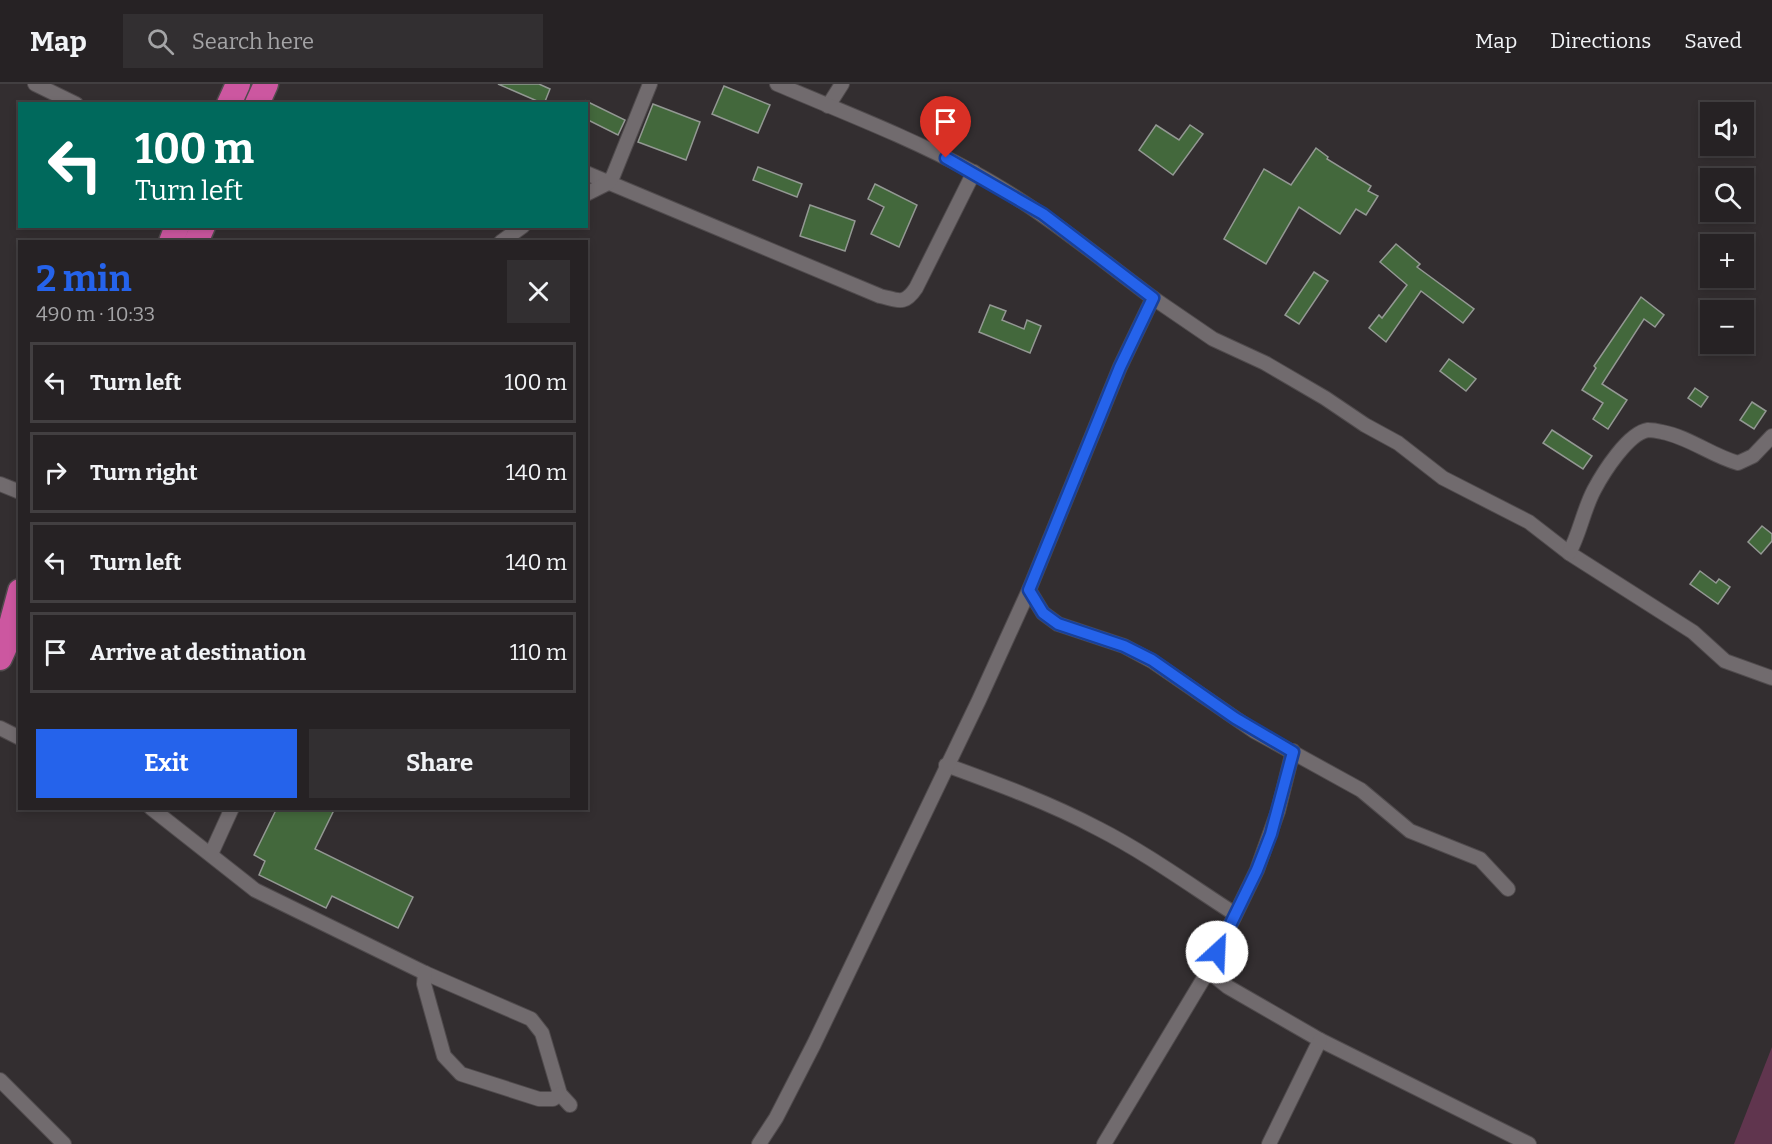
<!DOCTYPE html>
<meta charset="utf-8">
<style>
body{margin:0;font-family:Bitter,serif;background:#322f31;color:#f1f3f6;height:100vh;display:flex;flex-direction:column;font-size:22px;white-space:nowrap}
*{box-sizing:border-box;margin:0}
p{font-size:20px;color:#a4a4a6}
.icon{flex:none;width:33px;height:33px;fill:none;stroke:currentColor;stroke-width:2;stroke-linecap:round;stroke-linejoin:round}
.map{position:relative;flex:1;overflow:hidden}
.sheet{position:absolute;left:18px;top:156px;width:570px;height:570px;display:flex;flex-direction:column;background:#262224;border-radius:0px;box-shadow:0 3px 9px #0003,0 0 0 2px #423f41}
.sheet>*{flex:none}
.top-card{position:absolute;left:18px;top:18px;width:570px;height:126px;border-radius:0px;box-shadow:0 3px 9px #0003,0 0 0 2px #423f41;background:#00695c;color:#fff;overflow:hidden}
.tools{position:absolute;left:1700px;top:18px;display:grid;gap:12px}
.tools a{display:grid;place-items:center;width:54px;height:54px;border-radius:0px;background:#262224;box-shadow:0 3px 9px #0003,0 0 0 2px #423f41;font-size:30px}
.pin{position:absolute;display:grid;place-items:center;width:51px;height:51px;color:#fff;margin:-62px -26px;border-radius:50% 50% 50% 0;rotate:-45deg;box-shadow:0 0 6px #0007}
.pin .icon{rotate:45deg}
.me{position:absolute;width:66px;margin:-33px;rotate:25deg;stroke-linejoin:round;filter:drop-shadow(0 0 4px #0008)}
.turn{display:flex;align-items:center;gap:21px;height:126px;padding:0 18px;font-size:27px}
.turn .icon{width:78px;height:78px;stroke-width:2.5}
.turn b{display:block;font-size:42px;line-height:51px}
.round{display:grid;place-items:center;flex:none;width:63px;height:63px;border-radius:0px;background:#322f31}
.overview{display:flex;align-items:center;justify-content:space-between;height:102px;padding:0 18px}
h1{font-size:36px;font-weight:700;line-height:45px;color:#2563eb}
.primary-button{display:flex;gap:12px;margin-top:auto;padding:12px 18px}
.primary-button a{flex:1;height:69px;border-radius:0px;background:#2563eb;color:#fff;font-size:24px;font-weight:700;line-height:69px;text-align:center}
.primary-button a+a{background:#322f31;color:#f1f3f6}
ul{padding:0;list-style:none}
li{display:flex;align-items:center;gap:18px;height:81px;margin:0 12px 9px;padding:0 6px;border:3px solid #423f41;border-radius:0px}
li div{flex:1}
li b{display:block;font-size:22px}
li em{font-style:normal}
header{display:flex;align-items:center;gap:36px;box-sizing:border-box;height:84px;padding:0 30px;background:#262224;border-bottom:2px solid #423f41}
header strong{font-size:28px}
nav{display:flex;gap:33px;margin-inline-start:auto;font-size:21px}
.search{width:420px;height:54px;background:#322f31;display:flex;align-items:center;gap:15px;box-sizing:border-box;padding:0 21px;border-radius:0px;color:#a4a4a6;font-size:22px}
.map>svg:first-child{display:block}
.green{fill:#60354e}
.building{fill:#43683c;stroke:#939893;stroke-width:1.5}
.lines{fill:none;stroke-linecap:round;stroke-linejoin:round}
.street-casing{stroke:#504b4d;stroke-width:16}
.highway-casing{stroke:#504b4d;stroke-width:27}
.street{stroke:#716b6e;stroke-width:14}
.highway{stroke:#cc57a0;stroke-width:24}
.route-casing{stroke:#184099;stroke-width:15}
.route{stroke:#2563eb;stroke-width:10}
</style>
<header>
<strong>Map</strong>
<div class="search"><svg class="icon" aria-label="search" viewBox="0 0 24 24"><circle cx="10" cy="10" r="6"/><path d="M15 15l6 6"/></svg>Search here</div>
<nav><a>Map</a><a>Directions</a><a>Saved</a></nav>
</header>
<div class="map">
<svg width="1772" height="1060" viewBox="0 0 1772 1060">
<rect width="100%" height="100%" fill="#332e30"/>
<polygon class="green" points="1772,963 1772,1060 1734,1060"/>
<g class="building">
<polygon points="498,0 539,0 550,5 544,20"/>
<polygon points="724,2 770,21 758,49 712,30"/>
<polygon points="586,17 625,36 618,51 586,35"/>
<polygon points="653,20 700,38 686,76 638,58"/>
<polygon points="1156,41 1179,56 1190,41 1203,50 1173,91 1139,66"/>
<polygon points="1316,64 1328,73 1327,75 1371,102 1368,107 1378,112 1366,131 1356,125 1340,150 1299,123 1266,180 1224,155 1264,85 1291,101"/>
<polygon points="758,83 802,100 797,113 753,96"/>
<polygon points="875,100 917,121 899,163 871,150 884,123 868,115"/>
<polygon points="810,121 855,137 845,167 800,152"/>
<polygon points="1396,160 1420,180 1417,183 1474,225 1463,239 1421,207 1386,258 1369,244 1379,231 1382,234 1407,201 1380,178"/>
<polygon points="1314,188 1328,197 1299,240 1285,231"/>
<polygon points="1641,213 1664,231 1655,243 1644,235 1602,300 1627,316 1608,345 1593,335 1603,319 1582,306 1596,284 1594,282"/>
<polygon points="990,221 1006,227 1002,236 1024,245 1027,236 1041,242 1030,269 979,248"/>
<polygon points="1449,275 1476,295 1466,307 1440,287"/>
<polygon points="1695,304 1708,313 1701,323 1688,314"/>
<polygon points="1752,318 1766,327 1754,345 1740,336"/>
<polygon points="1552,346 1592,372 1583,385 1543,359"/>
<polygon points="1762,442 1772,450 1772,457 1761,470 1748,458"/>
<polygon points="1700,487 1716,499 1719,495 1730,503 1718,520 1690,500"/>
<polygon points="277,724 335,724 315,765 413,813 398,844 332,812 326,824 259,791 265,777 254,771"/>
</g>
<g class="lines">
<g class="street-casing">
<g id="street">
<polyline points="35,0 76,20"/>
<polyline points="828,22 842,0"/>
<path d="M586,89L880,212C898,216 904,222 916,204L974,88"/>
<polyline points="586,110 608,99 613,92 650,0"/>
<polyline points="501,158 523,142"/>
<polyline points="1153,214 1213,255 1265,279 1325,314 1365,341 1398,359 1443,394 1529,438 1569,469 1693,548 1725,577 1772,594"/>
<polyline points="0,400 20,408"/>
<path d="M1569,469C1580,449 1583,427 1594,406C1603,389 1628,349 1648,346C1652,346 1658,347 1662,348C1689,353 1712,372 1738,379L1753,372L1772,352"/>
<polyline points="1029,506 1043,529 1058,540 1124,562 1152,577 1254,647 1361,706 1410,747 1480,775 1508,805"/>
<polyline points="0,644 20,654"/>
<polyline points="1293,667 1278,727 1257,786 1208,887 1228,903 1320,956 1529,1060"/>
<path d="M946,681C998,700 1050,719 1099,745C1146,769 1190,801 1235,830"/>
<polyline points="151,724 255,806 425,889 531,935 542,949 560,1010 570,1021"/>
<polyline points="211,770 232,724"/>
<polyline points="425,889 424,900 444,972 461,990 539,1015 553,1015 560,1010"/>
<polyline points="0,996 64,1060"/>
<path d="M759,1060L776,1034L814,960L979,616L1029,506L1120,283L1153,214C1094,170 1038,123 973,88C911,54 843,28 777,0"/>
<polyline points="1104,1060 1208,887"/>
<polyline points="1269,1060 1320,956"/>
</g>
</g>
<g class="highway-casing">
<g id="highway">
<polyline points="229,20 238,0"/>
<polyline points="257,20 266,0"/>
<polyline points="171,158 177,142"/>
<polyline points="196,158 203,142"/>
<polyline points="0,574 5,563 20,507"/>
</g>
</g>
<use href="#street" class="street"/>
<use href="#highway" class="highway"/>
</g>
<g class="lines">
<g class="route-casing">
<polyline id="route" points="946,74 1043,130 1153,214 1120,283 1029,506 1043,529 1058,540 1124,562 1152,576 1235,634 1293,668 1271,750 1257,786 1217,868"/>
</g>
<use href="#route" class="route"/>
</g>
</svg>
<div class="tools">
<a><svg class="icon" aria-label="sound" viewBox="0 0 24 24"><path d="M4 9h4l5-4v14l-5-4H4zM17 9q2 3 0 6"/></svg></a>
<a><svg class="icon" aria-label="search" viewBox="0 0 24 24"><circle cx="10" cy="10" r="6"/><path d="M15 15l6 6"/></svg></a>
<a>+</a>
<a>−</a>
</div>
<div class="pin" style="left:946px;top:74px;background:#d93025"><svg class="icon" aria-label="arrive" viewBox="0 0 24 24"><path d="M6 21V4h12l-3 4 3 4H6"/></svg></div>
<svg class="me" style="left:1217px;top:868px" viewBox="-20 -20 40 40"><circle r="19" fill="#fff"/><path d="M0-13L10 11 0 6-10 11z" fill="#2563eb"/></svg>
<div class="top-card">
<div class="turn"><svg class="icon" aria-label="left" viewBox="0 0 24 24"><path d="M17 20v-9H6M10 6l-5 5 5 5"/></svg><div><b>100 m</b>Turn left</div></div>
</div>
<section class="sheet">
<div class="overview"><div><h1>2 min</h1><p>490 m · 10:33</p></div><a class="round"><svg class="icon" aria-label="close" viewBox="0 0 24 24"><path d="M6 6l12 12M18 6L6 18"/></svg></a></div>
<ul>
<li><svg class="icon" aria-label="left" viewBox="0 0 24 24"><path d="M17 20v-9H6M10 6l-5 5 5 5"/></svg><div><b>Turn left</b></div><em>100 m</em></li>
<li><svg class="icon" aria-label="right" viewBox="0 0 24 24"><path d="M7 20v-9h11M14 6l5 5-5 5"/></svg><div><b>Turn right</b></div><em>140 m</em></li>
<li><svg class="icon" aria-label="left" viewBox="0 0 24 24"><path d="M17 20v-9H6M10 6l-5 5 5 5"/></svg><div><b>Turn left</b></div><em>140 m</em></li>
<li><svg class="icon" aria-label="arrive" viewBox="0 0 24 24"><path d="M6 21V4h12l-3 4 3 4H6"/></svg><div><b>Arrive at destination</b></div><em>110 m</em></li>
</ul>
<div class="primary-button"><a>Exit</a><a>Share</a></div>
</section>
</div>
